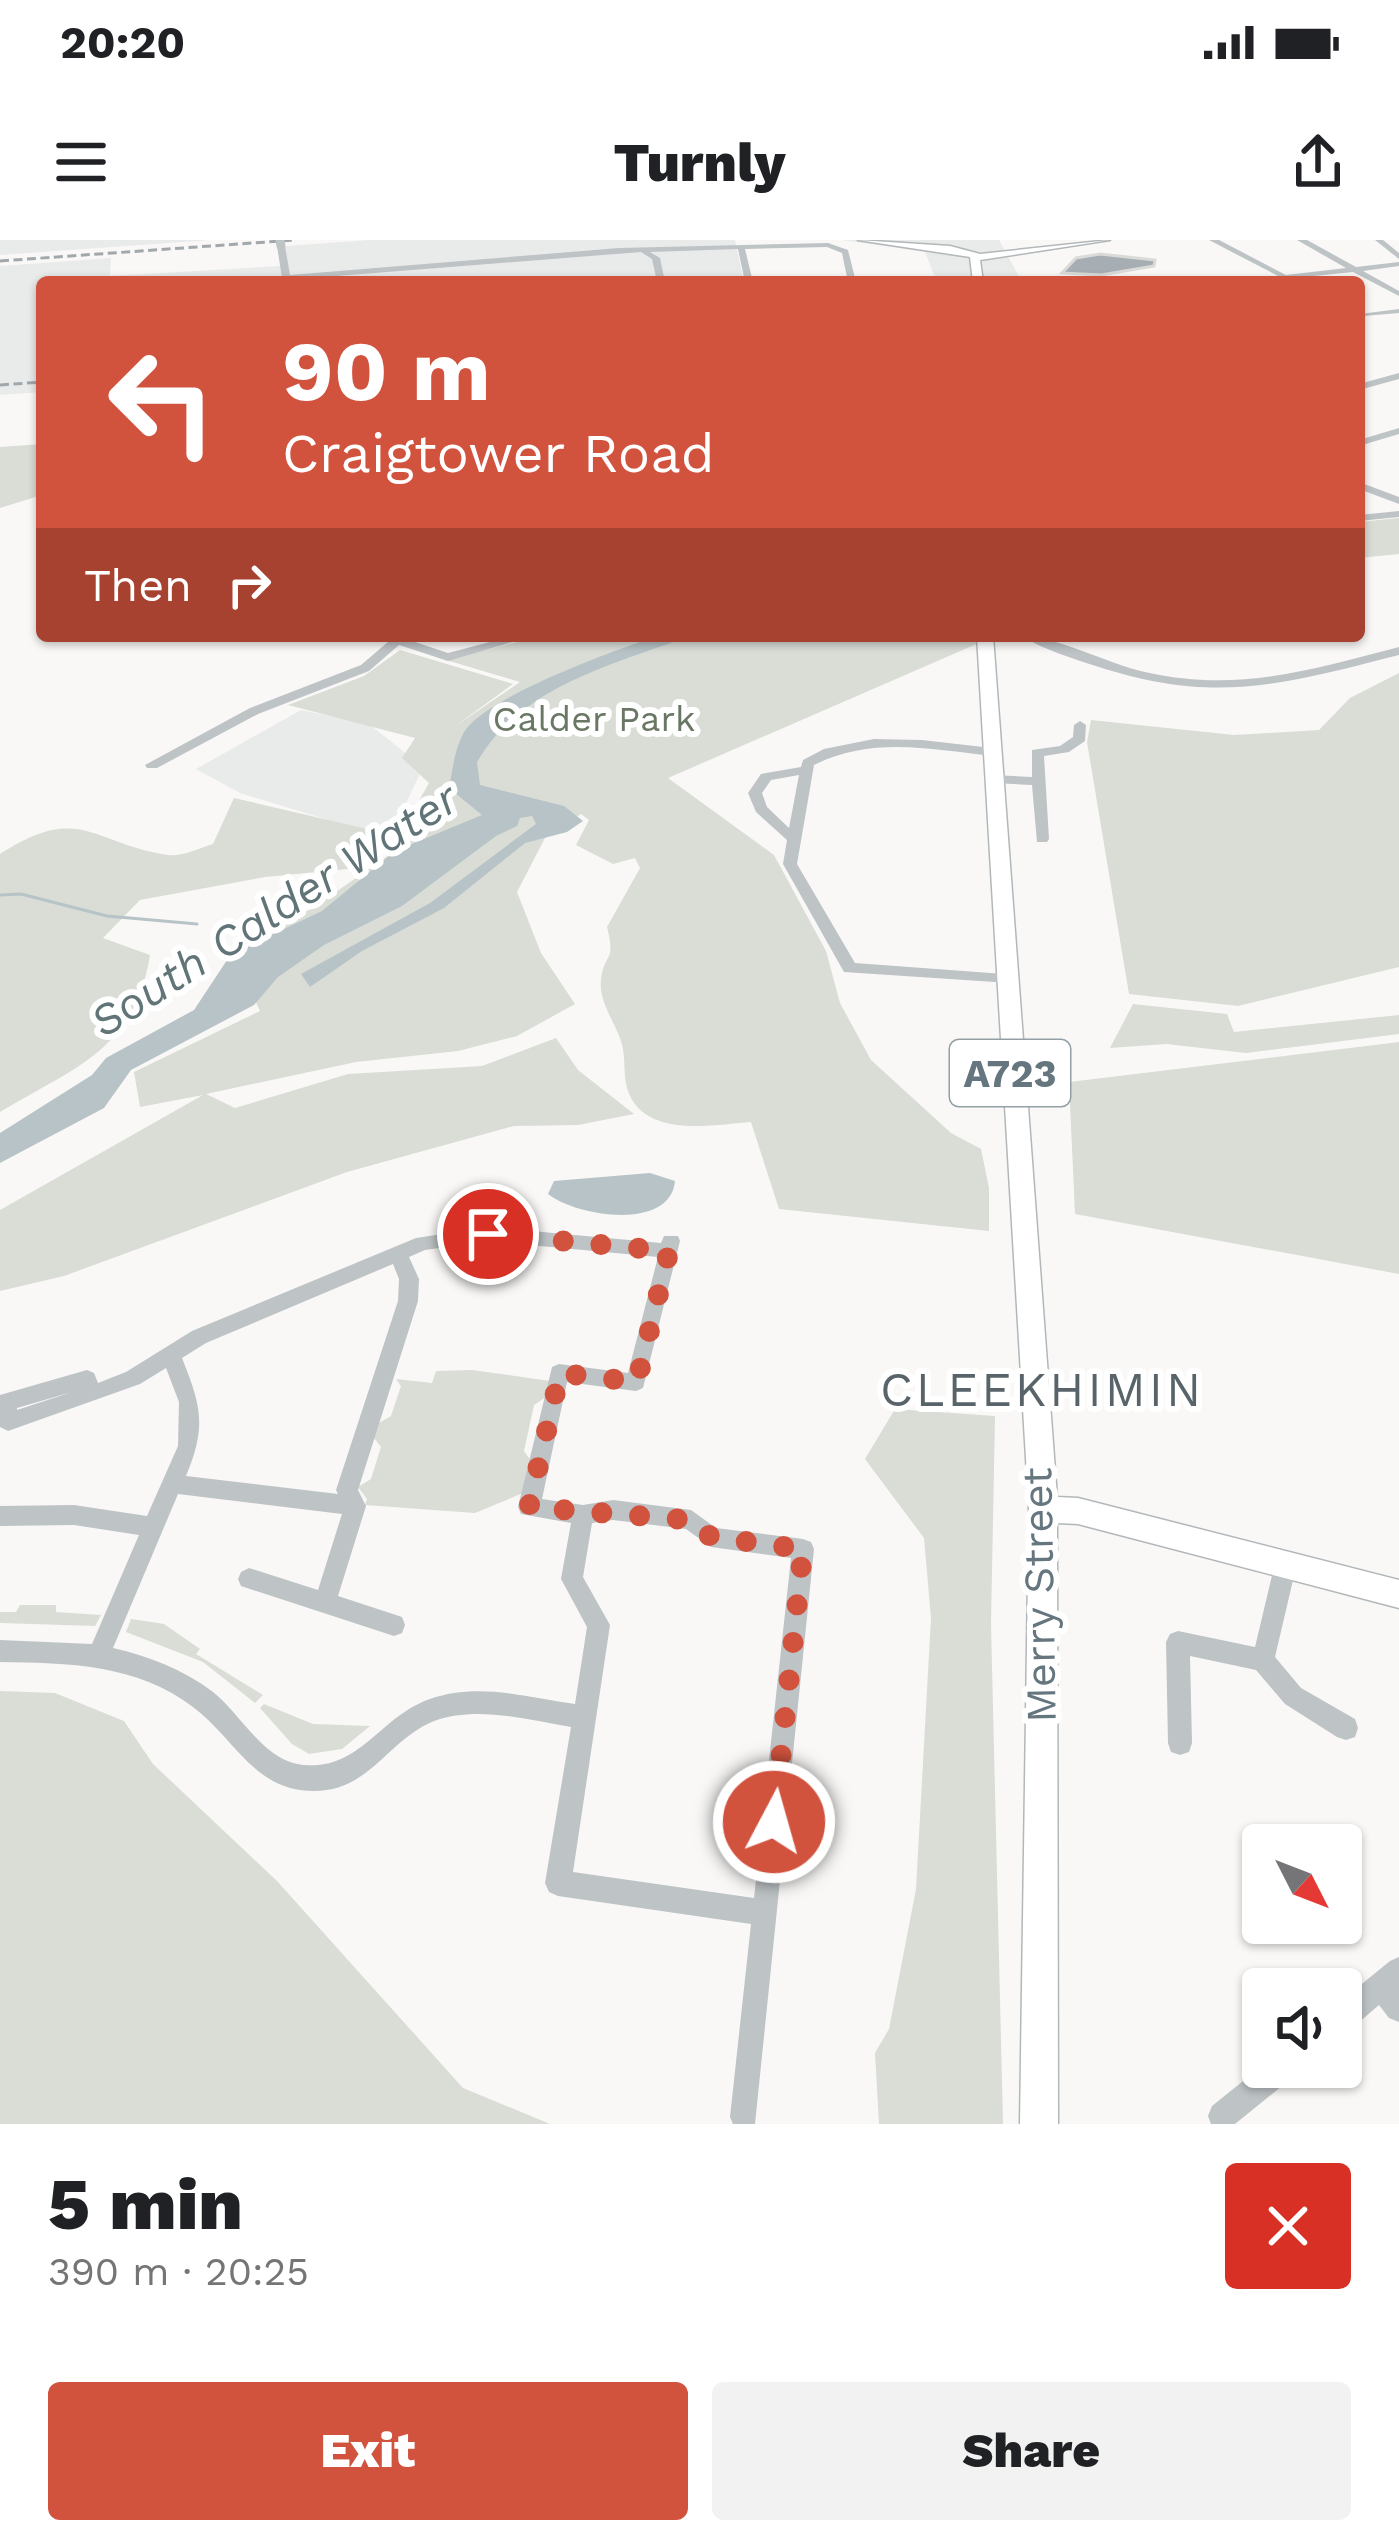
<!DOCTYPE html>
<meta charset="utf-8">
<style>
body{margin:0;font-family:"Work Sans",sans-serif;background:#f2f2f2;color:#202124;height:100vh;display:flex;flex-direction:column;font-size:45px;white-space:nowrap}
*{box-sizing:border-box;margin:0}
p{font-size:39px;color:#757577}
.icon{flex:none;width:66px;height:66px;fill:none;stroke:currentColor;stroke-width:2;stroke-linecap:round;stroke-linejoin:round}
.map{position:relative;height:1884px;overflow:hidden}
.sheet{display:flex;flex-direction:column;background:#fff;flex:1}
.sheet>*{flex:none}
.banner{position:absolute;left:36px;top:36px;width:1329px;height:366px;border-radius:12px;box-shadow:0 3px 9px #0004;background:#d1533e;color:#fff;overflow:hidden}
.needle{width:78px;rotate:132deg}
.buttons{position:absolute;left:1242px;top:1584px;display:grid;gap:24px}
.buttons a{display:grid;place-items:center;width:120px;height:120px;border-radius:12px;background:#fff;box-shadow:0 3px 9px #0004;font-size:60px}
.pin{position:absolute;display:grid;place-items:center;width:102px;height:102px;color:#fff;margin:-51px;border:6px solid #fff;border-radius:50%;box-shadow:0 3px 12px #0007}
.me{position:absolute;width:132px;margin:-66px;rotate:6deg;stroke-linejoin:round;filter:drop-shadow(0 0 9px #0008)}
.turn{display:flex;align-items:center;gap:42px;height:252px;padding:0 48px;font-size:54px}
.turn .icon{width:156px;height:156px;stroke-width:2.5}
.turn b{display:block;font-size:84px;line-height:102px}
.then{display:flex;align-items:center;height:114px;padding:0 48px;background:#0003;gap:24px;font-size:45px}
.round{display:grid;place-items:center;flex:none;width:126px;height:126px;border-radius:12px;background:#f2f2f2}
.head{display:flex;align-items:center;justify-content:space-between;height:204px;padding:0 48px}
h1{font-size:72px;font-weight:800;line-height:90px}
.cta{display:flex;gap:24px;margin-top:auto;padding:24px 48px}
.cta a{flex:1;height:138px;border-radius:12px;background:#d1533e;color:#fff;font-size:48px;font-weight:800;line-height:138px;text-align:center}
.cta a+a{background:#f2f2f2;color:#202124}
.status{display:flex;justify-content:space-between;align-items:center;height:84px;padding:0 60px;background:#fff;direction:ltr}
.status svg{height:33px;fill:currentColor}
header{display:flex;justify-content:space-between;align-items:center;height:156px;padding:0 48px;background:#fff;font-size:54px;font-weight:800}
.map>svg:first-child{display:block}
.built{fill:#e9eaea}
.green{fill:#d9ddd6}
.water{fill:#b7c3c6}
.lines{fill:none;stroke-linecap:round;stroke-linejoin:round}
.stream{stroke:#b7c3c6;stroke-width:3}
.building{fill:#a6aeb3;stroke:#dadad9;stroke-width:3}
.major-casing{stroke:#b2b8ba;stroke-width:3}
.minor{fill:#bec3c6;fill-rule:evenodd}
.major{fill:#fff;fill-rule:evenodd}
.rail{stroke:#a1a8ac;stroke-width:3;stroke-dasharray:9 4.5;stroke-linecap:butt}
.minor-bridge{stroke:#bec3c6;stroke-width:9}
.route{stroke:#d1533e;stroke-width:21;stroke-dasharray:0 37.8}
.labels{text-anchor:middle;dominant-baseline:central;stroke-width:12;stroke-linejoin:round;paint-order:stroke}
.far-park-label{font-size:36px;fill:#6a7765;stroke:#fff}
.shield{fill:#fff;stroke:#949fa5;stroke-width:3}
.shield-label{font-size:39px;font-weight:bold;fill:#66767e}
.street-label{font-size:42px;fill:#66767e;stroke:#fff}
.water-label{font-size:45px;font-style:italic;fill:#617478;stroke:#fff}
.quarter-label{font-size:48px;letter-spacing:3px;fill:#58646a;stroke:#fff}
</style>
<div class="status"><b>20:20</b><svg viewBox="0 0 49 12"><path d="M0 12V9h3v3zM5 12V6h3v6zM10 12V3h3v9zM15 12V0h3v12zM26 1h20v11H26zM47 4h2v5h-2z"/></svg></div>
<header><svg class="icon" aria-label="menu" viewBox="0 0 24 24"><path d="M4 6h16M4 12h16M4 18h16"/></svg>Turnly<svg class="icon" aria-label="share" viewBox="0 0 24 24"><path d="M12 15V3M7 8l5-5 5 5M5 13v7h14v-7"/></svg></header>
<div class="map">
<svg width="1399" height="1884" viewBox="0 0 1399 1884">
<rect width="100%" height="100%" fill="#f9f8f7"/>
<g class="built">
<polygon points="0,0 210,0 0,15"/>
<polygon points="369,0 735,0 744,42 42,42 42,152 0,155 0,26 111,18 110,36 280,26 286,6"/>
<polygon points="842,0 999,0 1022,42 937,42 925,12"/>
<polygon points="301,470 369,484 423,527 394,589 361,590 240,553 196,529"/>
</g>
<g class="green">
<polygon points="42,204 42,255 0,268 0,207"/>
<polygon points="1399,278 1399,314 1359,318 1359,282"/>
<path d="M541,396H995L668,538L774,615L826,711L840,763L871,820L951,893L981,909L989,948V991L779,969L751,882C712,885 642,899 627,848C623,833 626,816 621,801C615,782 598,761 601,739C605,711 616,723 607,687L640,628L635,618L613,624L576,605L589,580L581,574L545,598L517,652L541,713L575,764L517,796L458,811L356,822L206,854L235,868L348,834L482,826L556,798L578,830L634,874L578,885L514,886L347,932L64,1036L0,1051V970L203,855L140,867L134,832L260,771L231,708L311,669L411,600L400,594L429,543L402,518L415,498L288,465L364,436L400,410L513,444L454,487L520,442L446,420Z"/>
<polygon points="1399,433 1399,727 1238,766 1129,754 1087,502 1091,480 1234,495 1319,490 1350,458"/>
<path d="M234,558L389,594L348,629L265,637L140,660L103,698L150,715C135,810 75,827 0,872V614C81,562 92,604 168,615C181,617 200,608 213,604Z"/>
<polygon points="1133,764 1227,774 1234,792 1399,775 1399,794 1246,813 1166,804 1110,808"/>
<polygon points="1399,802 1399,1034 1075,974 1069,842"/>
<polygon points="472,1130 550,1141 546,1157 534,1165 524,1211 531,1221 523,1253 475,1273 365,1265 367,1259 358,1247 371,1239 381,1207 374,1198 379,1183 391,1176 401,1146 396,1139 432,1143 436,1131"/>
<polygon points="895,1169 995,1176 991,1384 1003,1884 879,1884 875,1813 889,1789 916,1649 931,1378 924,1298 865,1219"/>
<polygon points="20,1365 56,1365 56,1372 101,1375 95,1386 0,1383 0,1372 16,1372"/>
<polygon points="131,1379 164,1384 200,1409 196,1414 263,1455 255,1463 203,1422 126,1392"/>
<polygon points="0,1451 55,1453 124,1481 153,1524 277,1641 463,1848 550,1884 0,1884"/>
<polygon points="264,1464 313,1484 370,1486 342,1509 309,1514 292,1504 260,1468"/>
</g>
<g class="water">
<path d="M657,396H690C612,425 521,446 477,522L480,545L564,566L583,581L567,592L525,603L444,668L362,711L310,747L301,734L430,663L536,584L532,576L520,578L517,586L496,596L402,666L324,705L278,737L254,765L131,830L104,868L0,923V893L92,835L106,818L194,770L231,714L322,671L395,611L482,575L449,548C453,528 454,512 463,494C481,458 616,410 657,396Z"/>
<path d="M650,933L675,941C670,992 575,976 548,954L554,941Z"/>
</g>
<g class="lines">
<polyline class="stream" points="0,655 21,654 107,676 197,684"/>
</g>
<polygon class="building" points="1100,14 1155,20 1154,26 1101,35 1062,33 1076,18"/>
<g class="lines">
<g class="major-casing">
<g id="major">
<polygon points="858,0 950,6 980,14 1110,0 980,20 983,42 973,42 970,17"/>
<polygon points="977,396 993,396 1057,1257 1078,1258 1399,1340 1399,1368 1078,1284 1057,1283 1058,1884 1020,1884 1029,1269"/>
</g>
</g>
<g class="minor">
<polygon points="1209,0 1219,0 1286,35 1346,28 1297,0 1307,0 1356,27 1399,22 1399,26 1363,31 1399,51 1399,56 1353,32 1256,42 1256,39 1278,36"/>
<polygon points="1375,0 1383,0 1399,13 1399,19"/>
<polygon points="828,3 848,10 856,42 848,42 842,13 827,7 745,9 753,42 745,42 738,9 650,12 660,18 665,42 657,42 652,19 641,12 286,40 282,38 277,6 281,4 285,6 290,35 619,8"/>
<polygon points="1399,69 1399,73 1364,76 1360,74"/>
<polygon points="1399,133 1399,139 1359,150 1359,144"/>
<polygon points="1399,188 1399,194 1359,206 1359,200"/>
<polygon points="1359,242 1399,257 1399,264 1359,249"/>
<polygon points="1399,271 1399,277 1359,281 1359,275"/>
<polygon points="395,396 408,396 406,399 448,413 513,396 533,396 448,421 399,405 369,431 258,474 157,528 147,528 145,525 250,468 361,425"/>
<path d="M1022,396C1056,396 1108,424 1145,432C1237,453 1310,430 1399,407V415C1284,444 1217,465 1099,427C1074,419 1044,410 1022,396Z"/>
<polygon points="1080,481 1086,485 1085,501 1069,512 1044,516 1049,599 1047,602 1037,602 1032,545 994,543 987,539 994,535 1032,537 1032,510 1060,506 1073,497 1074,485"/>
<path d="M874,499L922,500L992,508L999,512L992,516C931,509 871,496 814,525L797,624L855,723L1004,734L1012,739L1010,743L844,732L783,624L787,600L756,572L748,553L761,534L801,527L803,520L824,509ZM799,535L789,588L767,567L762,553L771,540Z"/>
<path d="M488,987L661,1003L664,996H678L680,1001L643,1148L636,1151L567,1142L542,1259L583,1265L613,1260L691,1270L716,1288L803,1299L811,1302L814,1309L755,1884H733L730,1877L751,1684L558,1656L549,1652L545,1643L571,1487C528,1480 477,1465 434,1481C383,1502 368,1559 300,1550C251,1543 230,1494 193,1467C137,1424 68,1423 0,1422V1400L92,1404L139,1295L74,1285L0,1286V1266L74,1265L147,1276L178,1206L179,1162L166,1128L140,1144L8,1191L0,1187V1155L87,1130L94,1133L98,1143L126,1132L192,1091L416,998ZM488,1001L658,1017L628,1133L559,1124L552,1127L518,1267L521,1274L571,1283L561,1339L587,1387L575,1464C527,1457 477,1442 430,1459C380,1476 361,1530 304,1525C264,1522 242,1475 213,1452C184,1430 149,1416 113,1408L178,1254L342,1274L318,1350L249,1328L241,1332L238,1339L241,1346L394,1396L402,1393L405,1385L402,1377L338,1356L366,1266L358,1250L418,1061L419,1039L409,1017L425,1010ZM393,1024L399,1039L398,1061L336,1250L338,1254L186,1236C207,1186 201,1166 182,1118L206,1103ZM72,1152L17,1170V1168ZM613,1280L686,1289L711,1307L791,1318L754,1658L573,1632L610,1385L583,1337L592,1283Z"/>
<polygon points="1286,1313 1294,1316 1297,1323 1275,1417 1301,1448 1355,1479 1358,1488 1355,1497 1346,1500 1337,1497 1285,1464 1256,1430 1190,1416 1192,1503 1189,1512 1180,1515 1171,1512 1168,1503 1166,1402 1170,1394 1178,1391 1255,1407 1275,1323 1278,1316"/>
<polygon points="1399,1717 1399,1782 1389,1778 1379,1765 1351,1789 1341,1793 1341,1761 1390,1721"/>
<polygon points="1263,1825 1297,1827 1293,1837 1235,1884 1211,1884 1208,1876 1212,1866"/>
</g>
<use href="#major" class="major"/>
<g class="rail">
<polyline points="0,21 295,0"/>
<polyline points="0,145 42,142"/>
</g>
<polyline class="minor-bridge" points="280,0 281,6"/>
</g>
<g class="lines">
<polyline class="route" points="488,994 669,1011 637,1142 560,1133 529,1267 691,1280 711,1297 803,1309 774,1582"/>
</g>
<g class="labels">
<g class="far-park-label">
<text x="594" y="479">Calder Park</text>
</g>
<rect class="shield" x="950" y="800" width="120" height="66" rx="9"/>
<g class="shield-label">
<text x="1010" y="833">A723</text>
</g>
<g class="street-label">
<text transform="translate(1039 1355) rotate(-91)">Merry Street</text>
</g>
<g class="water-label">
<text transform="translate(274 670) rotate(-33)">South Calder Water</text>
</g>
<g class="quarter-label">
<text x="1042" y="1149">CLEEKHIMIN</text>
</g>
</g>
</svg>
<div class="buttons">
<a><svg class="needle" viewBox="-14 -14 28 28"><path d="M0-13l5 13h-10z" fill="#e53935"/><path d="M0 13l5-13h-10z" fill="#757577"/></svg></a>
<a><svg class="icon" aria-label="sound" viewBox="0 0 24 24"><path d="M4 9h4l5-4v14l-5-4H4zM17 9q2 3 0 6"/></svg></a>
</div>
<div class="pin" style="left:488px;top:994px;background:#d93025"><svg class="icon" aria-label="arrive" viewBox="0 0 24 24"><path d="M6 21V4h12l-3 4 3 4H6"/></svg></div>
<svg class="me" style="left:774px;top:1582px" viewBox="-20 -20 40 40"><circle r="17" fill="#d1533e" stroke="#fff" stroke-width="3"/><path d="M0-11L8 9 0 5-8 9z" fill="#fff"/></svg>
<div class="banner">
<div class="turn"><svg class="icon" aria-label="left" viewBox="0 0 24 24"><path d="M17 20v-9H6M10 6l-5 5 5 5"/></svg><div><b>90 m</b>Craigtower Road</div></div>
<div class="then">Then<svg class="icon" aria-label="right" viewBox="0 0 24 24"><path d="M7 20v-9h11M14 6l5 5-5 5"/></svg></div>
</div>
</div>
<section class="sheet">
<div class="head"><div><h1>5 min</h1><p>390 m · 20:25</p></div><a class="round" style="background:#d93025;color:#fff"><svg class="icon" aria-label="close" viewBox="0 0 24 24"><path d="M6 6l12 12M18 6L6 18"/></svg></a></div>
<div class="cta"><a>Exit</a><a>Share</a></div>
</section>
